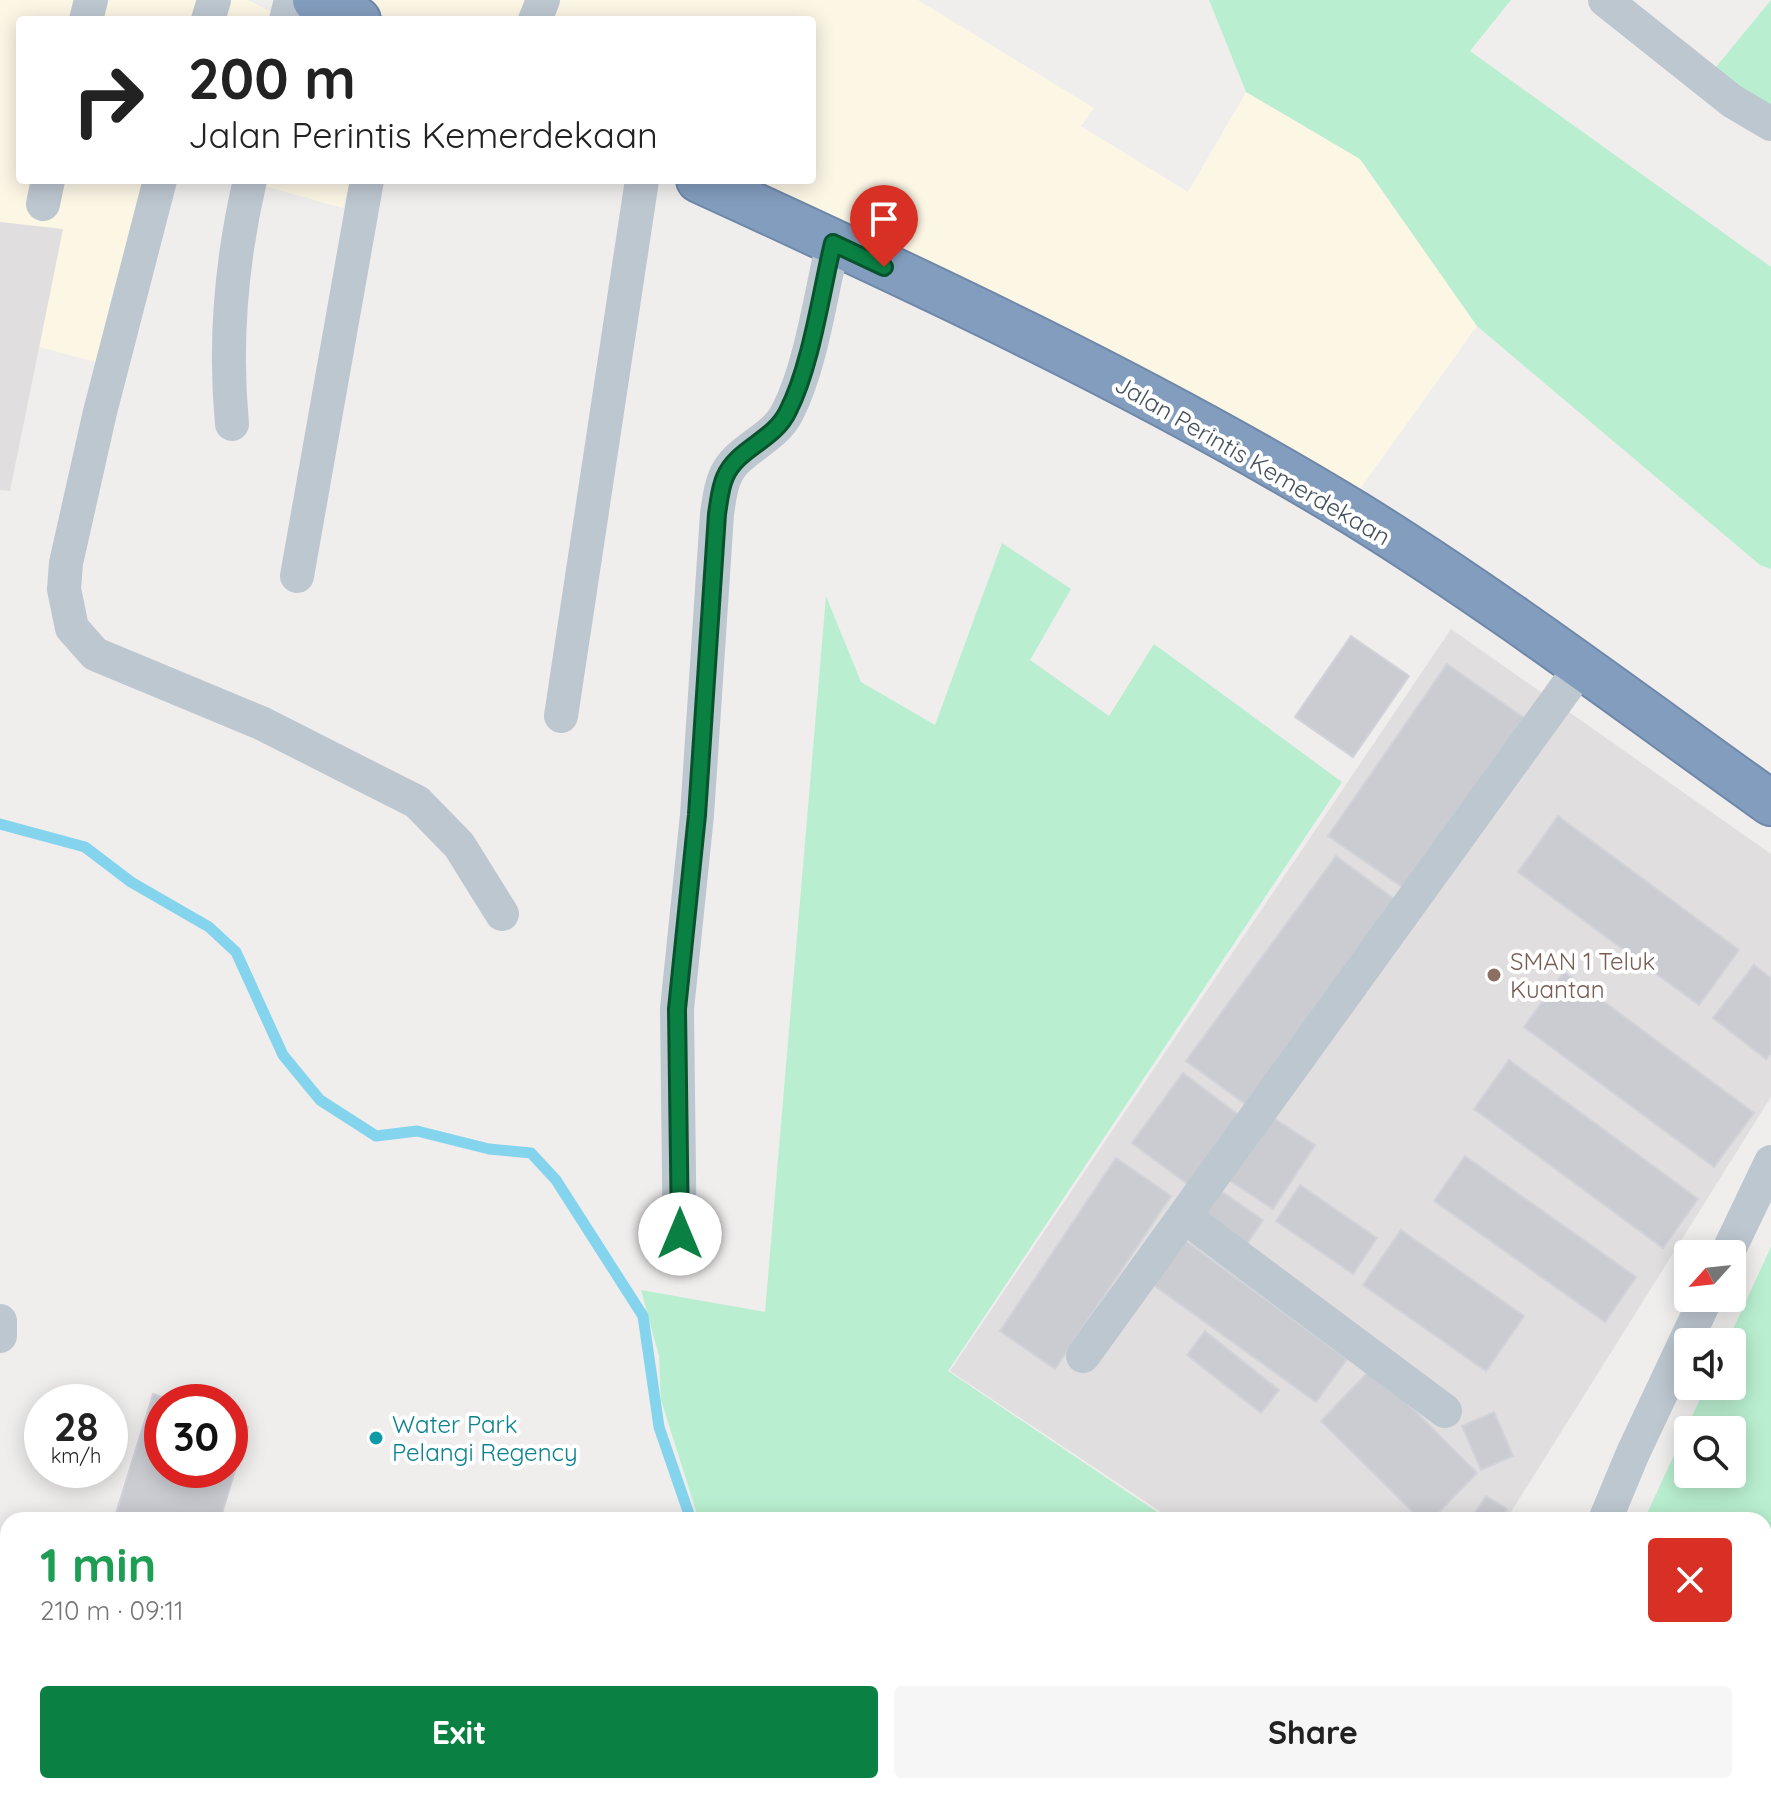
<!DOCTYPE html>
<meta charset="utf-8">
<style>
body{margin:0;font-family:Quicksand,sans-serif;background:#f6f6f6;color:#222;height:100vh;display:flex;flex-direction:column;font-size:30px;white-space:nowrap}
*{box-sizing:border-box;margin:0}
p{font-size:26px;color:#767676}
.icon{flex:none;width:44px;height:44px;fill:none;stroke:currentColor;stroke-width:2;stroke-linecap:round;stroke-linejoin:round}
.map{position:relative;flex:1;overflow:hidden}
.details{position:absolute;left:0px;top:1512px;width:1772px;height:282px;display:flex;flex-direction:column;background:#fff;border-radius:24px 24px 0 0;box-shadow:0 4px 20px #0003}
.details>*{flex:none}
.guide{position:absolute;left:16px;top:16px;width:800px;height:168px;border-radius:8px;box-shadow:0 4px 20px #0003;background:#fff;color:#222;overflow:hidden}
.needle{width:52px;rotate:243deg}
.tools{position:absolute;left:1674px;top:1240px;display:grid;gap:16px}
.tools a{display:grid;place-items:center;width:72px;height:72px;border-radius:8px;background:#fff;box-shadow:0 4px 20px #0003;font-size:40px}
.speed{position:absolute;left:24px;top:1384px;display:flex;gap:16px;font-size:40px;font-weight:700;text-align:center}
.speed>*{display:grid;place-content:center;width:104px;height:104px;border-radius:50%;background:#fff;box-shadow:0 4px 20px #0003;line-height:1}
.speed small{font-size:20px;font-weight:400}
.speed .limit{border:12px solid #d22;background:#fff;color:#111}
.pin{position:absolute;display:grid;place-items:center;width:68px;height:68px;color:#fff;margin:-82px -34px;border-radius:50% 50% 50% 0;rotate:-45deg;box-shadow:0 0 8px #0007}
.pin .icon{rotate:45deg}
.me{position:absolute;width:88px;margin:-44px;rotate:0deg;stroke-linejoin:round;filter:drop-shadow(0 0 6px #0008)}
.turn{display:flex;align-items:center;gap:28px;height:168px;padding:0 40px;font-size:36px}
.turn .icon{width:104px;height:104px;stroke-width:2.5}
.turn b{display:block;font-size:56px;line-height:68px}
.round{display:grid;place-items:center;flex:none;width:84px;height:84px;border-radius:8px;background:#f6f6f6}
.headline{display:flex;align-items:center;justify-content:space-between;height:136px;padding:0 40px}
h1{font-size:48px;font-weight:700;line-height:60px;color:#1e9e55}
.button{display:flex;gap:16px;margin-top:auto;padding:16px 40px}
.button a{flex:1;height:92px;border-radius:8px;background:#0b8043;color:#fff;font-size:32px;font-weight:700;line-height:92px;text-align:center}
.button a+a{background:#f6f6f6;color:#222}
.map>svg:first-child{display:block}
.commercial{fill:#fcf6e5}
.education{fill:#e1dedf}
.green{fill:#b9efd0;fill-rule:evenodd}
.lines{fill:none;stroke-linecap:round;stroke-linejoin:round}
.stream{stroke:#85d4ee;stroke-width:11}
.building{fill:#caccd2;stroke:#d1d3d9;stroke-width:2}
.highway-casing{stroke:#6e88a9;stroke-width:48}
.minor{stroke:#bdc7d0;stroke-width:34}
.highway{stroke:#839dbe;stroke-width:44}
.route-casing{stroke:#07532c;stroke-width:20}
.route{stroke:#0b8043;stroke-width:14}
.education-dot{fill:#8d6e63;stroke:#fff;stroke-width:3}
.culture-dot{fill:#0f9aa8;stroke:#fff;stroke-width:3}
.labels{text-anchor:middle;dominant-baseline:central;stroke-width:8;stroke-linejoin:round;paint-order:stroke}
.street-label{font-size:24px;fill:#45505b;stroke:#fff}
.education-label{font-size:24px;fill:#785e54;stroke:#fff;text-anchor:start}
.culture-label{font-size:24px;fill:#0d838f;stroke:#fff;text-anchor:start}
</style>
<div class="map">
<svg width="1771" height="1793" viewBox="0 0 1771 1793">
<rect width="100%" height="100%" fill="#f0eded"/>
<g class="commercial">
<polygon points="0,0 248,0 288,20 20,20 20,180 158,180 107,365 39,347 62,230 0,222"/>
<polygon points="351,0 918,0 1094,108 1081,126 1188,192 1246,92 1360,159 1477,326 1357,493 1143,369 756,180 812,180 812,20 392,20"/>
<polygon points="242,180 350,180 343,208"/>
</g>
<g class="education">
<polygon points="0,222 63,229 10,491 0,490"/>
<polygon points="1451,629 1771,854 1771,1097 1506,1520 1173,1520 950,1371"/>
</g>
<g class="green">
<polygon points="1209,0 1511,0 1470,51 1771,267 1771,569 1760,565 1477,326 1360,159 1246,92"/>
<polygon points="1771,0 1771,107 1712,72"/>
<polygon points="1002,543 1071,589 1030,660 1109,716 1154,644 1342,782 948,1371 1169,1520 702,1520 696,1511 661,1400 659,1356 641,1290 765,1312 826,596 861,682 935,725"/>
<path d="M1771,1247V1793H1524L1527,1786H1764V1520H1644L1706,1386H1732V1342H1727ZM1688,1430H1732V1474H1688Z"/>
<polygon points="979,1786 1236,1786 1232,1793 979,1793"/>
</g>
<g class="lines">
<g class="stream">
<polyline points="0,824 85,847 131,882 209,927 236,952 283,1055 320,1100 376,1136 417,1131 489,1149 531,1153 556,1180 643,1316 659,1427 691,1520"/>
<polyline points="948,1793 951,1786"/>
</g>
</g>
<g class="building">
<polygon points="1351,636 1409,676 1353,757 1295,717"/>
<polygon points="1447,664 1527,720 1408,891 1328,836"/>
<polygon points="1558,816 1739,950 1699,1005 1518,872"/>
<polygon points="1336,856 1398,902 1248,1106 1186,1061"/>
<polygon points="1754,965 1771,978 1771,1053 1766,1059 1713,1018"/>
<polygon points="1564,972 1754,1113 1714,1167 1524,1027"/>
<polygon points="1509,1060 1698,1199 1663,1248 1474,1109"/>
<polygon points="1183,1073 1241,1117 1190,1186 1132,1143"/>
<polygon points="1263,1111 1315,1145 1273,1209 1221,1175"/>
<polygon points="1465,1156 1636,1277 1605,1322 1434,1201"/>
<polygon points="1116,1158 1171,1196 1055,1369 1000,1331"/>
<polygon points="1300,1185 1377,1238 1353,1274 1276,1221"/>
<polygon points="1215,1187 1263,1220 1246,1245 1197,1212"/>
<polygon points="1401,1230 1524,1316 1486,1371 1363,1285"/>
<polygon points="1183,1239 1347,1359 1316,1402 1152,1284"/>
<polygon points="1205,1331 1279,1390 1261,1413 1187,1355"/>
<polygon points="1372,1368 1477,1473 1431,1520 1421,1520 1321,1421"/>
<polygon points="153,1394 176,1402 162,1402 162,1470 230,1470 230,1420 248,1427 220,1520 114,1520"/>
<polygon points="1494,1412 1513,1456 1481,1470 1462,1426"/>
<polygon points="1486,1496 1507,1509 1500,1520 1470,1520"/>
<polygon points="1263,1786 1326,1786 1323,1793 1276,1793"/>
<polygon points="1362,1786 1434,1786 1431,1793 1358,1793"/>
</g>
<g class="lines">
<g class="highway-casing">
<g id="highway">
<polyline points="315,0 358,20"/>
<path d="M699,180C922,282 1146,386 1356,514C1498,602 1635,706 1771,803"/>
</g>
</g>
<g class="minor">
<polyline points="1605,0 1732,101 1771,124"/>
<polyline points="86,20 91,0"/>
<polyline points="208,20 214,0"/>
<polyline points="286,20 291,0"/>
<polyline points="535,20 543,0"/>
<polyline points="160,180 100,412 66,563 64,589 72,628 95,654 261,723 417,802 459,845 502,914"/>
<polyline points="43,204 48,180"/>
<path d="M232,424C224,340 231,262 250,180"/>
<polyline points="297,576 367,180"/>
<polyline points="561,716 642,180"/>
<polyline points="1185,1217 1445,1411"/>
<polyline points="1727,1254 1771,1162"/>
<path d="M680,1258L677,1009L697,815L717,514C719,502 720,488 725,477C737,448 774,441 788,411C811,366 821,293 833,243"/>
<polyline points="0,1321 0,1336"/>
<polyline points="1083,1356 1581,667"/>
<polyline points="1605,1520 1633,1453 1706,1298"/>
<polyline points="641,1793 645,1786"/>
<polyline points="1490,1793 1494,1786"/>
</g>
<use href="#highway" class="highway"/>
</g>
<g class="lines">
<g class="route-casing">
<path id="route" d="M680,1234L677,1009L697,815L717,514C719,502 720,488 725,477C737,448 774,441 788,411C811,366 821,293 833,243L884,267"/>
</g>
<use href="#route" class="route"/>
</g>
<circle class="education-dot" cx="1494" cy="975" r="8"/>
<circle class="culture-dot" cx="376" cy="1438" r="8"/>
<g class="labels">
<g class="street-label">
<text transform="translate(1253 460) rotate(30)">Jalan Perintis Kemerdekaan</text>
</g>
<g class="education-label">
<text x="1510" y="961">SMAN 1 Teluk<tspan x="1510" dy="28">Kuantan</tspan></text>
</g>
<g class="culture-label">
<text x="392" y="1424">Water Park<tspan x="392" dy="28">Pelangi Regency</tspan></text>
</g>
</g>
</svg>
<div class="tools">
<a><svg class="needle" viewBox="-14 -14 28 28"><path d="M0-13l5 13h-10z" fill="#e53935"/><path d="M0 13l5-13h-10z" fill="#767676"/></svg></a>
<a><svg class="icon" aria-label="sound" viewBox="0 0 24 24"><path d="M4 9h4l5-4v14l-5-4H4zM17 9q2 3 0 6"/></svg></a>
<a><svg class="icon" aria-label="search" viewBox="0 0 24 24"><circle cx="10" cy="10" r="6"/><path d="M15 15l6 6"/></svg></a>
</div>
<div class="speed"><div>28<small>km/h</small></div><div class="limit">30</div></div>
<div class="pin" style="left:884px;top:267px;background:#d93025"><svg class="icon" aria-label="arrive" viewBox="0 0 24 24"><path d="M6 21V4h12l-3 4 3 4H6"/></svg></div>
<svg class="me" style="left:680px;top:1234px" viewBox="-20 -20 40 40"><circle r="19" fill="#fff"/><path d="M0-13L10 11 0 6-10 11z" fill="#0b8043"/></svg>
<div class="guide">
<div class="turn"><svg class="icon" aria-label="right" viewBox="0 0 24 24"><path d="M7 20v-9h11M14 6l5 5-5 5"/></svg><div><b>200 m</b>Jalan Perintis Kemerdekaan</div></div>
</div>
<section class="details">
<div class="headline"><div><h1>1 min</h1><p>210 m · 09:11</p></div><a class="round" style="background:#d93025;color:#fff"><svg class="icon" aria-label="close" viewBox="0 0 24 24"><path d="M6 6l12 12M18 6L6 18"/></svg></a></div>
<div class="button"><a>Exit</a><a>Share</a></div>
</section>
</div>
